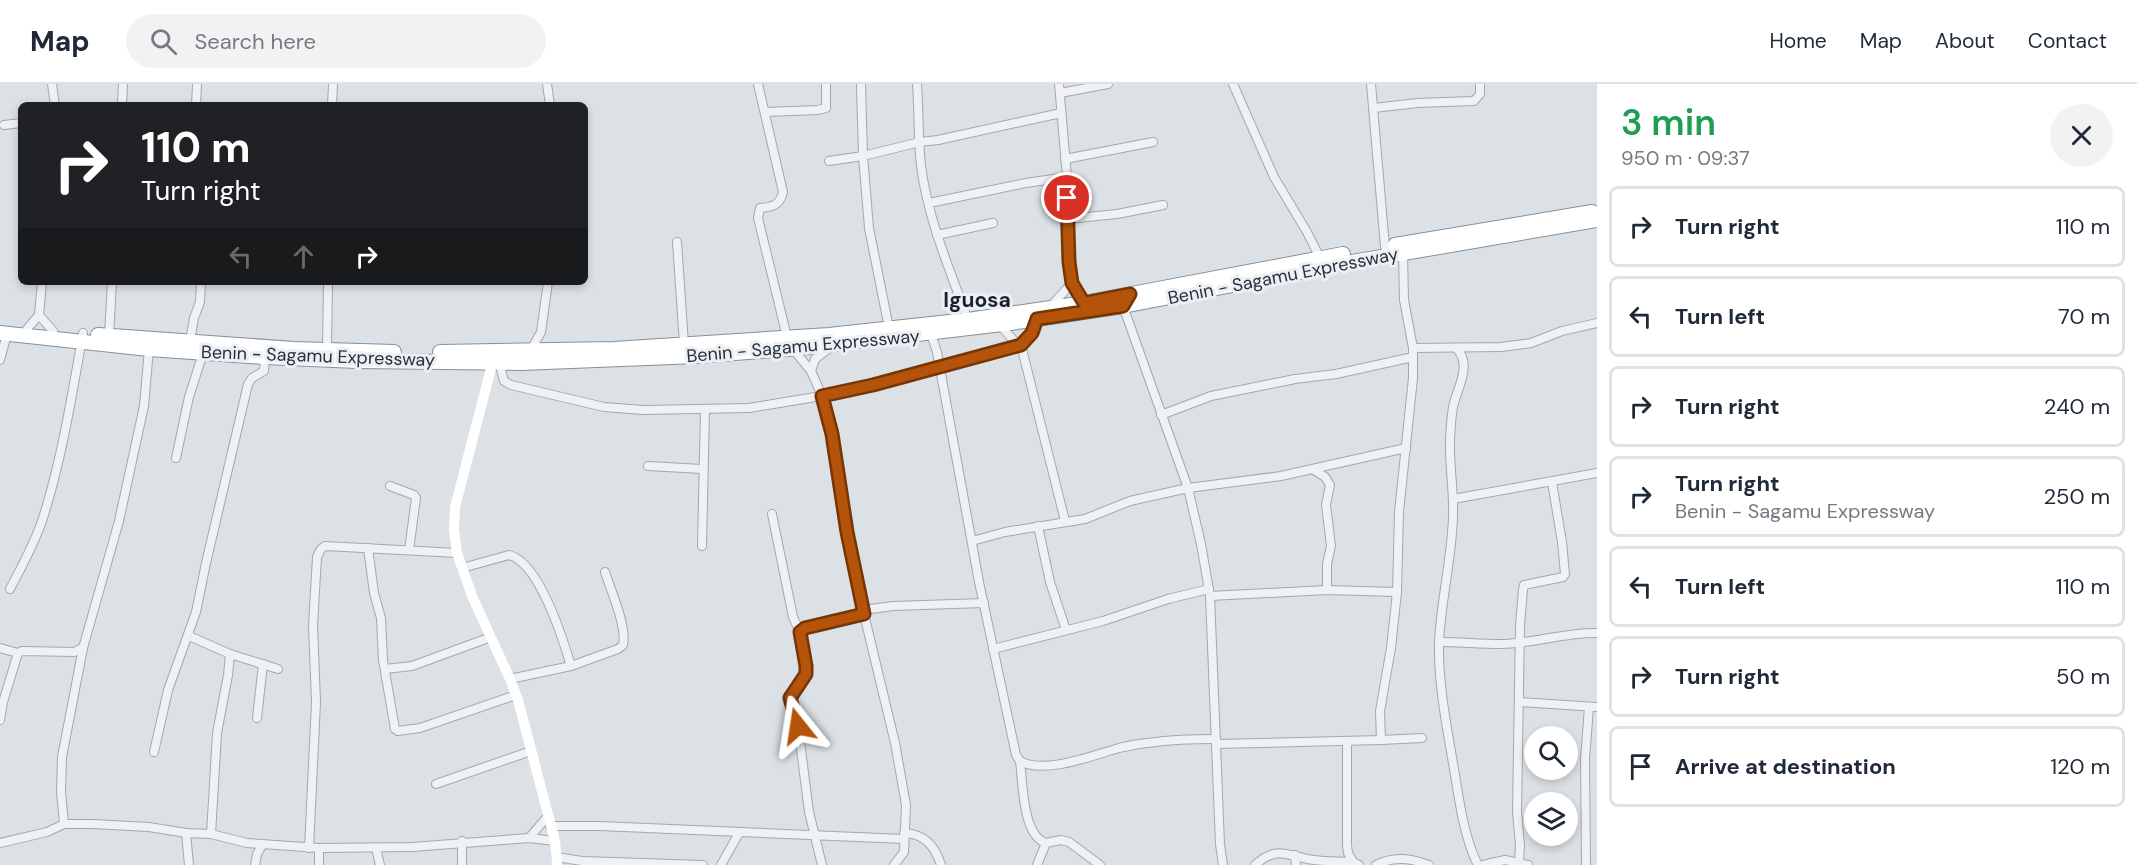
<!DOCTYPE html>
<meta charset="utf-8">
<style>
body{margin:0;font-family:"DM Sans",sans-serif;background:#f2f2f3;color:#1f2937;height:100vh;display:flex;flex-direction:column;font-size:22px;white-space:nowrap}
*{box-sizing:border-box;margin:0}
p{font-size:20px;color:#747a83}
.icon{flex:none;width:33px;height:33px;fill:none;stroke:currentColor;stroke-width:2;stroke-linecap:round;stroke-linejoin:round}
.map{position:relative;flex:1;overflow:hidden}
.side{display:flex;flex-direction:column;background:#fff;width:540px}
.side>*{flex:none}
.guide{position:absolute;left:18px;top:18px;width:570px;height:183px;border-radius:9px;box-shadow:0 3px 9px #0003;background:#202124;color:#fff;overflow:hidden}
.tools{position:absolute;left:1524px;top:642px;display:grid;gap:12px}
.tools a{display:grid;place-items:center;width:54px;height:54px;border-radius:50%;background:#fff;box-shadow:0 3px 9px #0003;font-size:30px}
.pin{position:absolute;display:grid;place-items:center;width:51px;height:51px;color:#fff;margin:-26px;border:3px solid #fff;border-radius:50%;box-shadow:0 2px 6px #0007}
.me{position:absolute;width:66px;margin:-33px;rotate:345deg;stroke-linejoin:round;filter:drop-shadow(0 0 4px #0008)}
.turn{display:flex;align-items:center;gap:21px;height:126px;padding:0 24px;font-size:27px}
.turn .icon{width:78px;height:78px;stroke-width:2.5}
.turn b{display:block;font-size:42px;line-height:51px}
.lanes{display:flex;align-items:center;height:57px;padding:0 24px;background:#0003;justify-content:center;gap:30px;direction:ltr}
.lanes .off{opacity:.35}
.round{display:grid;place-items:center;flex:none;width:63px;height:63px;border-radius:32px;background:#f2f2f3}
.overview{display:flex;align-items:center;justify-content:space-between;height:102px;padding:0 24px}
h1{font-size:36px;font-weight:600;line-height:45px;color:#1e9e55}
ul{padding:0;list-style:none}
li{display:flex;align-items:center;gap:18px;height:81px;margin:0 12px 9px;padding:0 12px;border:3px solid #e0e1e3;border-radius:9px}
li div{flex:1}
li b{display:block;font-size:22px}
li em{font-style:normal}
header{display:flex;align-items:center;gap:36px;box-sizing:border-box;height:84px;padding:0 30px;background:#fff;border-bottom:2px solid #e0e1e3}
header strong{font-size:28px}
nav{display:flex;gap:33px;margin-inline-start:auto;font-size:21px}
.search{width:420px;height:54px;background:#f2f2f3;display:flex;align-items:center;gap:15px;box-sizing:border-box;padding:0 21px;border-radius:33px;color:#747a83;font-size:22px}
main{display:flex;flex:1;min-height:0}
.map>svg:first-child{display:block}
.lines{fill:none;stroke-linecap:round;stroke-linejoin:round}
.street-casing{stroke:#a2a8b0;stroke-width:10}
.highway-casing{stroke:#84909c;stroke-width:16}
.street{stroke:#eff1f4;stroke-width:8}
.secondary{stroke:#fff;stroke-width:10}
.highway{stroke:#fff;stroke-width:14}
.route-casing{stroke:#753606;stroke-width:15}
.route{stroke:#b45309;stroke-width:10}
.labels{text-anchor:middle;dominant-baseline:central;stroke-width:6;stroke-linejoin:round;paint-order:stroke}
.street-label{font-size:18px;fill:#27303c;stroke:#ecf0f4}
.quarter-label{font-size:21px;font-weight:bold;fill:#19212c;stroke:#ecf0f4}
</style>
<header>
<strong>Map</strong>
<div class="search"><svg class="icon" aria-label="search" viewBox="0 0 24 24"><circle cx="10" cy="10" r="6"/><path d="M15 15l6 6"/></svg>Search here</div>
<nav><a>Home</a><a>Map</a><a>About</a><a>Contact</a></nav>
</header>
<main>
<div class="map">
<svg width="1597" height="781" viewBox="0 0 1597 781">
<rect width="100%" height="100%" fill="#dce1e6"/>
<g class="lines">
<g class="street-casing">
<g id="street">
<polyline points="52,0 55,21"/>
<polyline points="547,0 550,21"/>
<path d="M758,0L783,108C780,121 773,123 760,124L758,134L787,253"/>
<polyline points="861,0 863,72 920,58 938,56 1061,29"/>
<path d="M917,0C919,27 918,55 921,82C928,136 950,186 968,236"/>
<polyline points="1059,0 1067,93 1069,178 1072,199 1084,219"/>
<polyline points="1233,0 1274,93 1307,148 1320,174"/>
<polyline points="1371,0 1385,163"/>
<polyline points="1060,9 1108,0"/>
<polyline points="122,21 123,0"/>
<polyline points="196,21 197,0"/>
<polyline points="332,21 333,0"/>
<polyline points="1374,24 1417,19 1474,17 1480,10 1480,0"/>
<polyline points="766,28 818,26 826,24 826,0"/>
<polyline points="4,41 21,39"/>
<polyline points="1065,75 1153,58"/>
<polyline points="829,77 863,72 869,144 889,244"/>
<polyline points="929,119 1026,99 1067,93"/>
<polyline points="1067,135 1117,130 1163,121"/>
<polyline points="937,151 993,139"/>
<polyline points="677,158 684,260"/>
<polyline points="1124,219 1123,222 1188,404 1201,460 1210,512 1220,760 1223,781"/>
<polyline points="1051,222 1072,199"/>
<polyline points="39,231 53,247"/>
<polyline points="1000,241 1015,258 1021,261 1065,437"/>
<polyline points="27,245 39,231 42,198"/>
<path d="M931,250L937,268L979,498L1016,671L1020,677C1044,691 1094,671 1119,664C1131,661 1144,659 1156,658C1176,655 1196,655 1216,655"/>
<polyline points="109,252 112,198"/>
<polyline points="190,257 194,234 200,218 201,198"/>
<polyline points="1413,264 1501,263 1531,259 1562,247 1597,239"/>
<path d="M1456,264C1472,279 1459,301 1454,319C1451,330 1451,343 1450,355C1449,381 1454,406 1453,432C1452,474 1441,516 1439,558C1438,600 1447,644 1454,685C1459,715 1464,754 1478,781"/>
<polyline points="327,265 328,198"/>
<polyline points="793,265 811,287 822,312 832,350 847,448 863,526 895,659 906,721 904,768 894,781"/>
<polyline points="531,266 541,248 548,198"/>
<polyline points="0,276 7,250"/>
<polyline points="499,278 504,297 511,301 604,323 643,326 749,324 852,307 1021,261 1032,249 1037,235"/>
<polyline points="811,287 815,275 832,262"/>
<polyline points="1161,331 1211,312 1295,295 1336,290 1413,273"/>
<polyline points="176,374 189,313 203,269"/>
<polyline points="648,382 702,385"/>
<polyline points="1314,386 1325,393 1330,401 1326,421 1331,462 1327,480 1327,506"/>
<polyline points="390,402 414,411 416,414 409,466"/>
<polyline points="1453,415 1597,389"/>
<polyline points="772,430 793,533 800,548"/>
<polyline points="1038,442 1050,498 1066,546"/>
<polyline points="972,457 1005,448 1085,435 1130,417 1188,404 1281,392 1406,364"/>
<polyline points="702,462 705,325"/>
<polyline points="368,464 374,509 381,534 383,576 395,645 398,647 420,644 516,611"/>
<path d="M462,484L509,471C539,478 563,555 571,582"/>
<path d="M10,505C22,482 35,459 43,434C62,374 72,311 83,249"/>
<polyline points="1210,512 1327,506 1397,508"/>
<polyline points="863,526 893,522 984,519"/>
<polyline points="189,552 230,570 278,585"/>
<path d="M1439,558C1459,558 1480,560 1500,560C1532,560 1565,548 1597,549"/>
<polyline points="0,564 18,569 22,567 74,568 83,564"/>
<polyline points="993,565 1103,537 1168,515 1209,505"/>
<polyline points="385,585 412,582 491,553"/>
<path d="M510,595L571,582L618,565L623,561C627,542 611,507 605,488"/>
<polyline points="1520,618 1597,623"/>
<polyline points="257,634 263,580"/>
<polyline points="0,636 3,618 18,569"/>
<polyline points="1381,656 1422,654"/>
<polyline points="1347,657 1347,761 1348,769 1353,778"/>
<polyline points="1216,660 1381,656 1380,627 1391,564 1397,508 1399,428 1413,294 1413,264 1404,216 1403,169"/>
<polyline points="154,668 168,606 196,528 206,479 248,300 252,294 264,287 265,273"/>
<path d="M1020,677C1023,698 1022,751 1046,759L1061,756L1069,758L1100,781"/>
<polyline points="436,700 531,667"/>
<polyline points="64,740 61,708 62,673 83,564 119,437 144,322 149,265"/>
<polyline points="550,742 600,742 904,755"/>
<polyline points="186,749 189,781"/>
<path d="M904,749C925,750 935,762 941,781"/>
<polyline points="211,750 217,649 228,591 230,570"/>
<polyline points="529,754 548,732"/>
<polyline points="0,759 47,748 64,740 93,740 149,743 186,749 211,750 247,759 319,764 412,763 529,754 555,757"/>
<polyline points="309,764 316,618 313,542 317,473 321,465 325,462 457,469"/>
<polyline points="319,764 319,781"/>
<polyline points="376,764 380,781"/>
<polyline points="1295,771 1296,781"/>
<polyline points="556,773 582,777 703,781"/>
<polyline points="1519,779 1520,761 1517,728 1520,542 1523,505 1524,501 1563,493 1565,490 1562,458 1552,398"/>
<polyline points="255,781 257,770 263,760"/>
<polyline points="462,781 462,757"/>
<polyline points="721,781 739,749"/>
<polyline points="822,781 809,728 798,642 791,617 792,610 806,590 806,582 800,548 805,544 864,530"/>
<polyline points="1037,781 1046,759"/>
<path d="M1255,781C1278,760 1288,773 1314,776C1327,778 1340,777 1353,778L1359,781"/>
<path d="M1376,781C1394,772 1410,774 1429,781"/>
<polyline points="1483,781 1505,776 1528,781"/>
<polyline points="1586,781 1585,675 1589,623"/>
</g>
</g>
<g class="highway-casing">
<g id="highway">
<polyline points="1395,161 1592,128"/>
<polyline points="0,249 149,265 265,273 357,277 521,279 697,272 799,264 1011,239 1123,222 1346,179 1597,136"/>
<polyline points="98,251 294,265 394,268"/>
<polyline points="440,268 614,265 829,251 968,236 1084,219 1343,170"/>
</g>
</g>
<use href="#street" class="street"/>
<polyline class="secondary" points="494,273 455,423 454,446 457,469 472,512 510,595 518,616 555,757 557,781"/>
<use href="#highway" class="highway"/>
</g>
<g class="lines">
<g class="route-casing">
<polyline id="route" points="798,642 790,614 806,590 806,582 800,548 805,544 864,530 847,448 832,350 822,312 873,301 1021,261 1032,249 1037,235 1123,222 1130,210 1084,219 1072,199 1069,178 1067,114"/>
</g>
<use href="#route" class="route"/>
</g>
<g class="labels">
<g class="street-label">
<text transform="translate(1283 192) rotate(-11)">Benin - Sagamu Expressway</text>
<text transform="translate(803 262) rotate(-5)">Benin - Sagamu Expressway</text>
<text transform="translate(318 272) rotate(2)">Benin - Sagamu Expressway</text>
</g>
<g class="quarter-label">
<text x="977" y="216">Iguosa</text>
</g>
</g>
</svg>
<div class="tools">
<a><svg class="icon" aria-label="search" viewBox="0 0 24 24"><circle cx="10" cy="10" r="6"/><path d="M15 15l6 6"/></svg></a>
<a><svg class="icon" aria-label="layers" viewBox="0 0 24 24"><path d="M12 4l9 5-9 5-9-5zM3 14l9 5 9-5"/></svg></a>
</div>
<div class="pin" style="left:1067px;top:114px;background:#d93025"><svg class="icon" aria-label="arrive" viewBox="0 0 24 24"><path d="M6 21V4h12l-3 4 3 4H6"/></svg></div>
<svg class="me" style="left:798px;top:642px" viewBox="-20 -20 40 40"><path d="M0-17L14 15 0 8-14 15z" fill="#b45309" stroke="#fff" stroke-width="4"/></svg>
<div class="guide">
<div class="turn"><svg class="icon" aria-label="right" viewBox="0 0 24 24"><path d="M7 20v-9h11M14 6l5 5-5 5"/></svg><div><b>110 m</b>Turn right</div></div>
<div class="lanes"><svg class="icon off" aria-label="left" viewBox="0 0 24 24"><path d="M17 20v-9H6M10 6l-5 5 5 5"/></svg><svg class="icon off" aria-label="ahead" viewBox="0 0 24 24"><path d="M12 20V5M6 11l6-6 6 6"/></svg><svg class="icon" aria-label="right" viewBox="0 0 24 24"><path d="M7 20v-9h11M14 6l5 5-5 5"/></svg></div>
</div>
</div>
<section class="side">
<div class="overview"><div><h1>3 min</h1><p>950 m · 09:37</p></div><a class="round"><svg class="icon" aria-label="close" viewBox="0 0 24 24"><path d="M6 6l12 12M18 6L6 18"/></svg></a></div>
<ul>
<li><svg class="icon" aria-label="right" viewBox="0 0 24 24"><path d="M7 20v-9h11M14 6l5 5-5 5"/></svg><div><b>Turn right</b></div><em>110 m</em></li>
<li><svg class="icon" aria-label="left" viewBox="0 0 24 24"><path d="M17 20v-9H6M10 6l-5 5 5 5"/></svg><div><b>Turn left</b></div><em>70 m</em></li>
<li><svg class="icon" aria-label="right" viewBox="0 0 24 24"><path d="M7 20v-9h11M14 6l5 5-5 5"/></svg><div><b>Turn right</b></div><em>240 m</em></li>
<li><svg class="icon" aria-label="right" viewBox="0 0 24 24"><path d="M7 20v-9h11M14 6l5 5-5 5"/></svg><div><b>Turn right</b><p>Benin - Sagamu Expressway</p></div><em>250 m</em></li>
<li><svg class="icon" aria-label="left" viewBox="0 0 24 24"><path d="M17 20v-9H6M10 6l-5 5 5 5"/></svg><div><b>Turn left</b></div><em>110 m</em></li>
<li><svg class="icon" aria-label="right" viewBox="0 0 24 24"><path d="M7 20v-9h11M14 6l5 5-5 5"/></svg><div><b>Turn right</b></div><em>50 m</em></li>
<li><svg class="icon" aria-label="arrive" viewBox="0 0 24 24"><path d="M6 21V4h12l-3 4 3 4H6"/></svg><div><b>Arrive at destination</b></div><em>120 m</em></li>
</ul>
</section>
</main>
